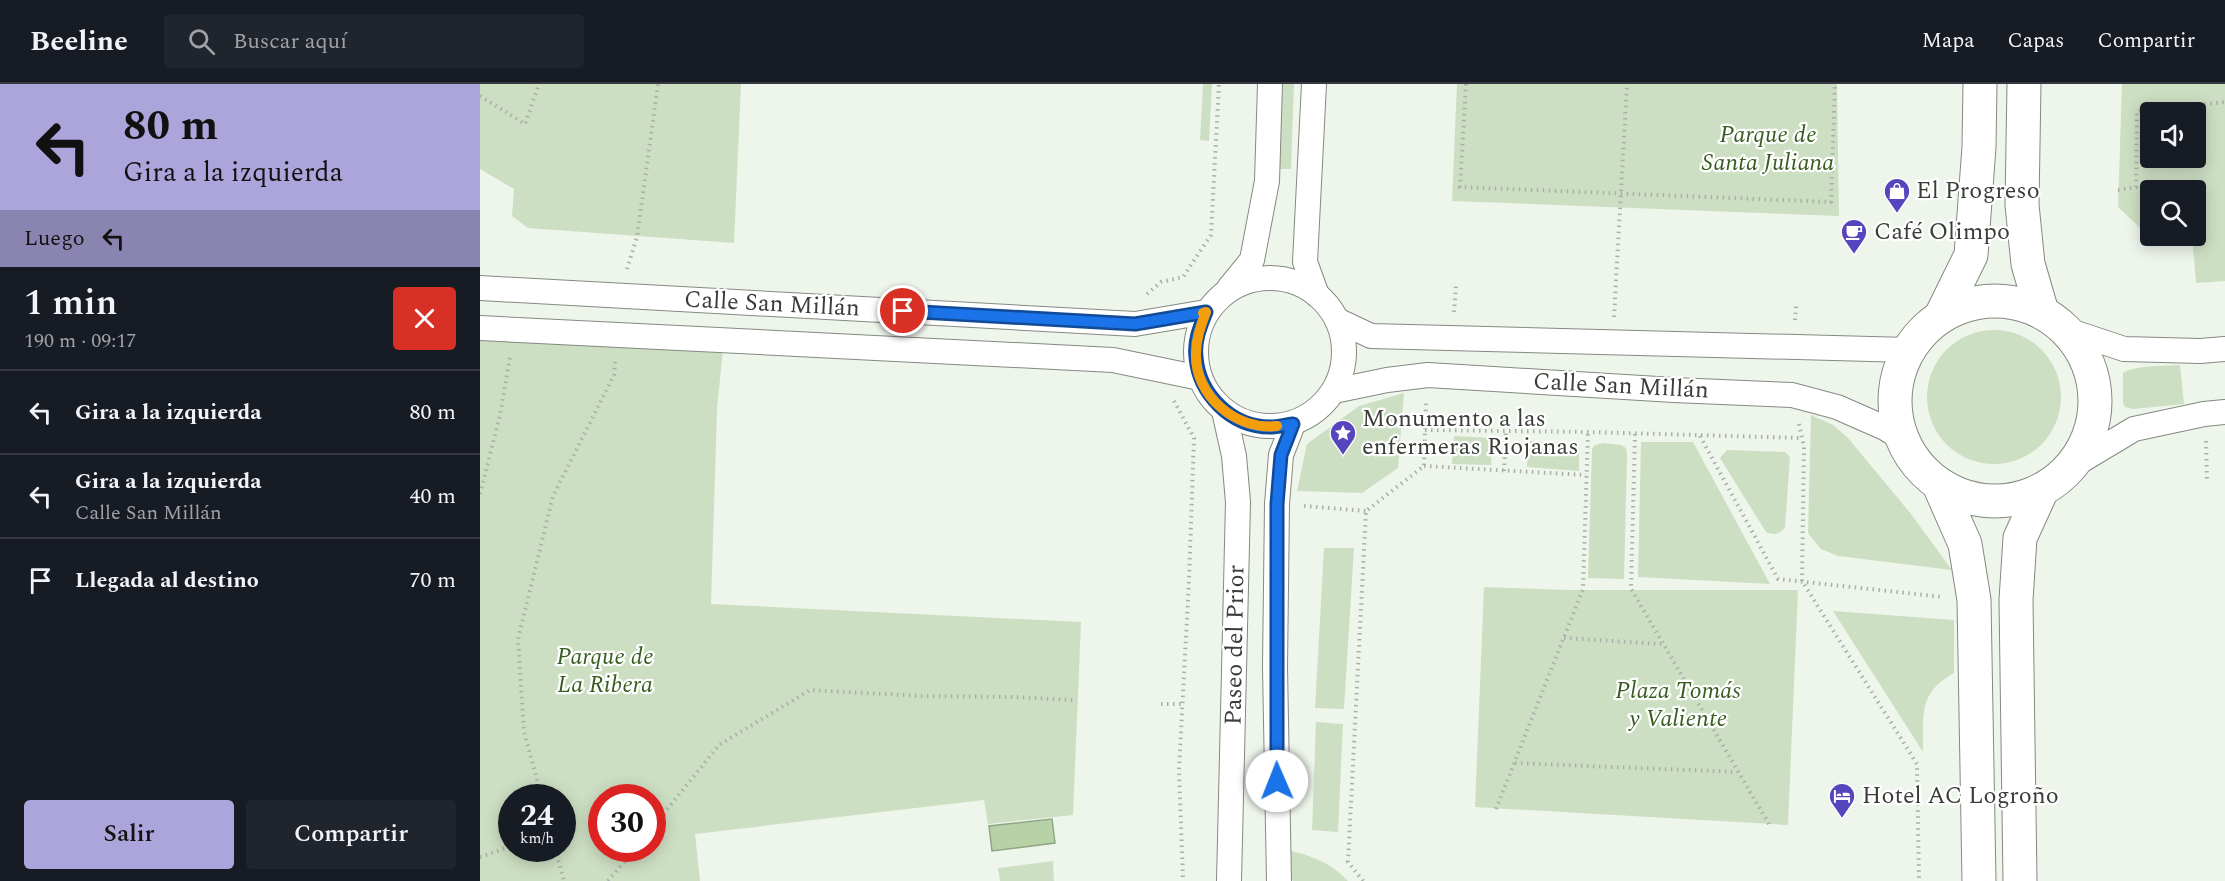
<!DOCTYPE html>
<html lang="es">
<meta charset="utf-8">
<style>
body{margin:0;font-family:Spectral,serif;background:#20242c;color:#f1f3f6;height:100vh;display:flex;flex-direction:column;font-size:22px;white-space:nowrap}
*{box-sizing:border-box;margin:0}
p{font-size:20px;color:#9ea1a6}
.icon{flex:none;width:33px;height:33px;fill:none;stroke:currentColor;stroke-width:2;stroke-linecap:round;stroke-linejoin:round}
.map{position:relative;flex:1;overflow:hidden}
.side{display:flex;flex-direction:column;background:#171b24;width:480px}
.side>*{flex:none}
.hud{background:#aca5dc;color:#111;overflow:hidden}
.buttons{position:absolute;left:1660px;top:18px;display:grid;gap:12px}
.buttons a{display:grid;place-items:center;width:66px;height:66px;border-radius:6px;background:#171b24;box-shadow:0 3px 15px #0003;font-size:30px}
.speed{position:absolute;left:18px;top:700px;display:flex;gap:12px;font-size:30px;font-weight:700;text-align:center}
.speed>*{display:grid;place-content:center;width:78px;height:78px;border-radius:50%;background:#171b24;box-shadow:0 3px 15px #0003;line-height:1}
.speed small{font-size:15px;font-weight:400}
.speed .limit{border:9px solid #d22;background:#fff;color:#111}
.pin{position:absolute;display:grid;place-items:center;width:51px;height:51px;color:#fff;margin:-26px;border:3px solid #fff;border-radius:50%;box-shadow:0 2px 6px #0007}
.me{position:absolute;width:66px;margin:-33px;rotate:359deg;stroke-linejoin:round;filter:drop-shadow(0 0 4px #0008)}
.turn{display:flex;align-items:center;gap:21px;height:126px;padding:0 24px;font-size:27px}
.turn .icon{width:78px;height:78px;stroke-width:2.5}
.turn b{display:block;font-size:42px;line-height:51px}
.then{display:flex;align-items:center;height:57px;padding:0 24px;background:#0003;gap:12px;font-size:22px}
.round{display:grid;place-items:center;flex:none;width:63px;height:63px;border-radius:6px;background:#20242c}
.headline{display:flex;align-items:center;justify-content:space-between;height:102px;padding:0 24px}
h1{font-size:36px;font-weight:600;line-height:45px}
.button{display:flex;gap:12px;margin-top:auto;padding:12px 24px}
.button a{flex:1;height:69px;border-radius:6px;background:#aca5dc;color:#111;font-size:24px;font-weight:600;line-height:69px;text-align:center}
.button a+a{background:#20242c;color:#f1f3f6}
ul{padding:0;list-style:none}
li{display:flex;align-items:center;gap:18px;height:84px;padding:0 24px;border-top:2px solid #363941}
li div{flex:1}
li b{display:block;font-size:22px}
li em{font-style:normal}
header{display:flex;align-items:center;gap:36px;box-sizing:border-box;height:84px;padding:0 30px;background:#171b24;border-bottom:2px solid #363941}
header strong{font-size:28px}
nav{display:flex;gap:33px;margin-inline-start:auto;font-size:21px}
.search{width:420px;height:54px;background:#20242c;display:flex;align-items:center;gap:15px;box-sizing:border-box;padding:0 21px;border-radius:6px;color:#9ea1a6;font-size:22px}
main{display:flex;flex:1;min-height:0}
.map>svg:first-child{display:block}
.green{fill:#cddfc3;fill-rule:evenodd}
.water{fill:#b6d2a6;stroke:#91a585;stroke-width:1.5}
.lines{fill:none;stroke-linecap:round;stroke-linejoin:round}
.minor-casing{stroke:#848a81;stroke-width:26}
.secondary-casing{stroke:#848a81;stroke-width:35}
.path{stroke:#aaafa7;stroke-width:4;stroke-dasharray:1.5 4.5;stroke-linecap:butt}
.minor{stroke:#fff;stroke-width:24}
.secondary{stroke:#fff;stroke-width:33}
.route-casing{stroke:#114b97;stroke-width:15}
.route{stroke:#1a73e8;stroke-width:10}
.slow{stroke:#f59e0b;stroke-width:10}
.labels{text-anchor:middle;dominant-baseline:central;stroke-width:4.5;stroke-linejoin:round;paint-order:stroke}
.park-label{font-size:24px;font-style:italic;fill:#395d21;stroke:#fff}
.poi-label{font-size:24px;fill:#3a3d38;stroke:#fff;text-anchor:start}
.street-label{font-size:24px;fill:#3a3d38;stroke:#fff}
</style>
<header>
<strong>Beeline</strong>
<div class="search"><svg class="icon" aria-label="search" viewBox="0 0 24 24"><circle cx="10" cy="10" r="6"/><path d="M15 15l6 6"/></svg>Buscar aquí</div>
<nav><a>Mapa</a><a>Capas</a><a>Compartir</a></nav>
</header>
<main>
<section class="side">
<div class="hud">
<div class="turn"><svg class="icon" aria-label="left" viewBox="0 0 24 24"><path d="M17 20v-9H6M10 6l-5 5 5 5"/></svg><div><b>80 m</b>Gira a la izquierda</div></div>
<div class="then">Luego<svg class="icon" aria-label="left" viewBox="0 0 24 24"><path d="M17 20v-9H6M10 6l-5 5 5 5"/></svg></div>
</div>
<div class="headline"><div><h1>1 min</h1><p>190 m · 09:17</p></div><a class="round" style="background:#d93025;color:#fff"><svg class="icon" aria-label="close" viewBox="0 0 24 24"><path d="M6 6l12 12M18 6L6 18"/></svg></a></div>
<ul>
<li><svg class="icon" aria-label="left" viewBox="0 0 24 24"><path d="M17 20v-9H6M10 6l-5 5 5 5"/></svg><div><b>Gira a la izquierda</b></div><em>80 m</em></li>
<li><svg class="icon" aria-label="left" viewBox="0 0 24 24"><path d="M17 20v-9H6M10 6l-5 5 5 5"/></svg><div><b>Gira a la izquierda</b><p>Calle San Millán</p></div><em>40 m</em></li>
<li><svg class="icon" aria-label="arrive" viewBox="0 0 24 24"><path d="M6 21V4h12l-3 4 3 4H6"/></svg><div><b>Llegada al destino</b></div><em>70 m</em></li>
</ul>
<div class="button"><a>Salir</a><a>Compartir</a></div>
</section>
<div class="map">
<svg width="1745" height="797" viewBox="0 0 1745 797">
<rect width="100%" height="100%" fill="#eef5eb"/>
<g class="green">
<polygon points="0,0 261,0 254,159 48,144 32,132 34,105 0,85"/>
<polygon points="723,0 732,0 729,57 720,56"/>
<polygon points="800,0 814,0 811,85 796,85"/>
<polygon points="977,0 1357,0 1359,132 972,117"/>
<path d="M1642,0H1745V197L1716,199L1712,152H1716V106H1671V152H1696L1671,154L1638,123ZM1671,28H1716V74H1671Z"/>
<path d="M0,245L243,266L237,325L231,520L601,538L593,731L508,740L504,716L215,750L220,797H0ZM32,714H82V765H32ZM122,714H172V765H122Z"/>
<circle cx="1514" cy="313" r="67"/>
<path d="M1700,281L1704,320L1653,325L1645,323L1643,319V289C1654,281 1686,282 1700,281Z"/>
<polygon points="924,309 918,384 882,409 817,407 827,360 879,322"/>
<polygon points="1331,331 1353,341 1368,354 1431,430 1472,486 1358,472 1341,465 1328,449"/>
<polygon points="974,352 1012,354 1011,381 972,380"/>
<polygon points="1048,357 1099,360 1099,387 1047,383"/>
<polygon points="1161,358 1213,358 1290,500 1158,493"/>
<polygon points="1124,359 1141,361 1146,364 1147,372 1144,495 1108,494 1112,365 1115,361"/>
<path d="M1247,366L1305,368L1310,373L1305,444C1298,450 1295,452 1286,448L1240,374Z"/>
<polygon points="844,464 874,464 864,625 835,624"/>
<polygon points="1004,503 1090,506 1318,506 1308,741 995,723"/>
<path d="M1353,527L1474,536V589C1437,610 1444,630 1443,668Z"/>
<polygon points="836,638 863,640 858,748 832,746"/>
<path d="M808,766C832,772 851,779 868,797H813L809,788Z"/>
<polygon points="573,777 574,797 520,797 518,784"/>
</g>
<polygon class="water" points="572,735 575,759 512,767 509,742"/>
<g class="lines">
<g class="minor-casing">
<g id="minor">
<polyline points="834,0 825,178 837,211"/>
<circle cx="790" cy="268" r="74"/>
<polyline points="0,204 655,240 726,228"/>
<polyline points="749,204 772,176 787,97 790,0"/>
<polyline points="857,236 891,252 1428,266"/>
<polyline points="0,244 633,276 720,294"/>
<polyline points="1587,246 1644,265 1720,267 1745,265"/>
<polyline points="854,307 907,296 948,291 1194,306 1312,311 1357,323 1405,344 1422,355"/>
<polyline points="744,327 754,372 758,418 749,797"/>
<polyline points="1594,381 1654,345 1724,330 1745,328"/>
<polyline points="799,797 795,583 797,420 801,371 813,340"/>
</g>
</g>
<g class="secondary-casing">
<g id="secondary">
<polyline points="1544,0 1542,121 1548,180 1562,228"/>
<circle cx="1515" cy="317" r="100"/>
<polyline points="1461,232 1491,171 1499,63 1500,0"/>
<polyline points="1459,401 1485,460 1494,516 1499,797"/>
<polyline points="1540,797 1536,516 1540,454 1561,408"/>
</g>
</g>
<g class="path">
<polyline points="986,0 980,103 1351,118 1355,0"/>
<polyline points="0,12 45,40 59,0"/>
<polyline points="1638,106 1656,103 1657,27 1745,18"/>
<polyline points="147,185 157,153 178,0"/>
<polyline points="667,210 681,198 703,193 731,151 739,0"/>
<polyline points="974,228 976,202"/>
<polyline points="1134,233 1147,0"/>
<polyline points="1315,236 1316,222"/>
<polyline points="694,317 714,354 709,496 699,686 703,797"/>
<polyline points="1319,340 1324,363 1322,497 1437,680 1439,797"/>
<polyline points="945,346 1108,348 1322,354"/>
<polyline points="1155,350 1151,505 1289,740"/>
<polyline points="1220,352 1298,495 1463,513"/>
<polyline points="1726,357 1727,395"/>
<polyline points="944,382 1106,391"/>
<polyline points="1024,387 1026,347"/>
<polyline points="0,410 20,331 30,273"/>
<polyline points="824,422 886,427"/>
<polyline points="1084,554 1181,560"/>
<polyline points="681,620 701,620"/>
<polyline points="1035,679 1257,688"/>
<polyline points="62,714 44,648 38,555 73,412 134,291 135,278"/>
<polyline points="1016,725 1103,505 1108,348"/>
<polyline points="172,744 239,661 330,606 442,612 535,613 593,616"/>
<polyline points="75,765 84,797"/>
<polyline points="0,773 32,762"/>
<polyline points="128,797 155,765"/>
<polyline points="883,797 868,778 886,427 944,382 946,319"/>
</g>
<use href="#minor" class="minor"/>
<use href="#secondary" class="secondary"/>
</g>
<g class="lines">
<g class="route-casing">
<path id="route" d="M423,227L655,240L726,228C720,243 714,257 716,273C719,310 751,343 790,343C797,343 805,341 813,340L801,371L797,420V697"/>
</g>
<use href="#route" class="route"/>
<path class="slow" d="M723,229L726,228C721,242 716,254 716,269C714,311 756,347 797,342"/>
</g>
<defs>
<g id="shop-pin" transform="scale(1.35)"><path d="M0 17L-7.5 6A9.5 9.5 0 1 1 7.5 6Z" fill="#5745bd" stroke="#fff"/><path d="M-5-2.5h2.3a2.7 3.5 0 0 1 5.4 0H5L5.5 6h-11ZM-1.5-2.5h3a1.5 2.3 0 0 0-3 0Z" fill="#fff"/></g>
<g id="cafe-pin" transform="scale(1.35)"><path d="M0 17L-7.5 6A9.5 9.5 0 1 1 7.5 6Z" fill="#5745bd" stroke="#fff"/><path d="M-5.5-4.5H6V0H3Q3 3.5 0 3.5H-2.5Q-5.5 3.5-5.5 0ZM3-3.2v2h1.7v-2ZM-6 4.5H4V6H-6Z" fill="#fff"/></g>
<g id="sight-pin" transform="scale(1.35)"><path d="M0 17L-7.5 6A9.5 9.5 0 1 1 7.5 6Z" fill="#5745bd" stroke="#fff"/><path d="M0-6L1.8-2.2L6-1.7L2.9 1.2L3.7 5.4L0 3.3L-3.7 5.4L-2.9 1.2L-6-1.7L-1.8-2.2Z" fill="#fff"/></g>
<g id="hotel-pin" transform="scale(1.35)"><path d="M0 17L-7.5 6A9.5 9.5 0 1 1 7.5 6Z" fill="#5745bd" stroke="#fff"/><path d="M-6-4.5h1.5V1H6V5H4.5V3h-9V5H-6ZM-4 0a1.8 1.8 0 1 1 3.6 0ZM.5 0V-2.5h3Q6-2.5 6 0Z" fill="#fff"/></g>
</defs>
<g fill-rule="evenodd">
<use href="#shop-pin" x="1417" y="107"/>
<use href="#cafe-pin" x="1374" y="148"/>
<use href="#sight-pin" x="863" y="349"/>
<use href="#hotel-pin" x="1362" y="712"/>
</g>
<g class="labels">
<g class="park-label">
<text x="1288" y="51">Parque de<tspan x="1288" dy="28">Santa Juliana</tspan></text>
<text x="125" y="573">Parque de<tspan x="125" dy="28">La Ribera</tspan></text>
<text x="1198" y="607">Plaza Tomás<tspan x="1198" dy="28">y Valiente</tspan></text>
</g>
<g class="poi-label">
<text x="1436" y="107">El Progreso</text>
<text x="1394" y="148">Café Olimpo</text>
<text x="882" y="335">Monumento a las<tspan x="882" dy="28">enfermeras Riojanas</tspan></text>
<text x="1382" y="712">Hotel AC Logroño</text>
</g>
<g class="street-label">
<text transform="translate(292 220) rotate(3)">Calle San Millán</text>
<text transform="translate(1141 302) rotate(3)">Calle San Millán</text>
<text transform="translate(755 561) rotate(-89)">Paseo del Prior</text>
</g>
</g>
</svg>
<div class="buttons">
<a><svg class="icon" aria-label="sound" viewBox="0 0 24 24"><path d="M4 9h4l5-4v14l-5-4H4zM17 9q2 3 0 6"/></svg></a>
<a><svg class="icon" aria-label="search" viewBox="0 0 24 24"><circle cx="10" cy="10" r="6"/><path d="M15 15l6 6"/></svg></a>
</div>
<div class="speed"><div>24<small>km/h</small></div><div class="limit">30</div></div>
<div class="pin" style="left:423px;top:227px;background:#d93025"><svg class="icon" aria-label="arrive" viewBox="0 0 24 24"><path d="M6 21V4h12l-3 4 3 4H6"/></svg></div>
<svg class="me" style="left:797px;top:697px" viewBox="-20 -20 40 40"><circle r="19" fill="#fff"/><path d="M0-13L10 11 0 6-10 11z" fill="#1a73e8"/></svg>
</div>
</main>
